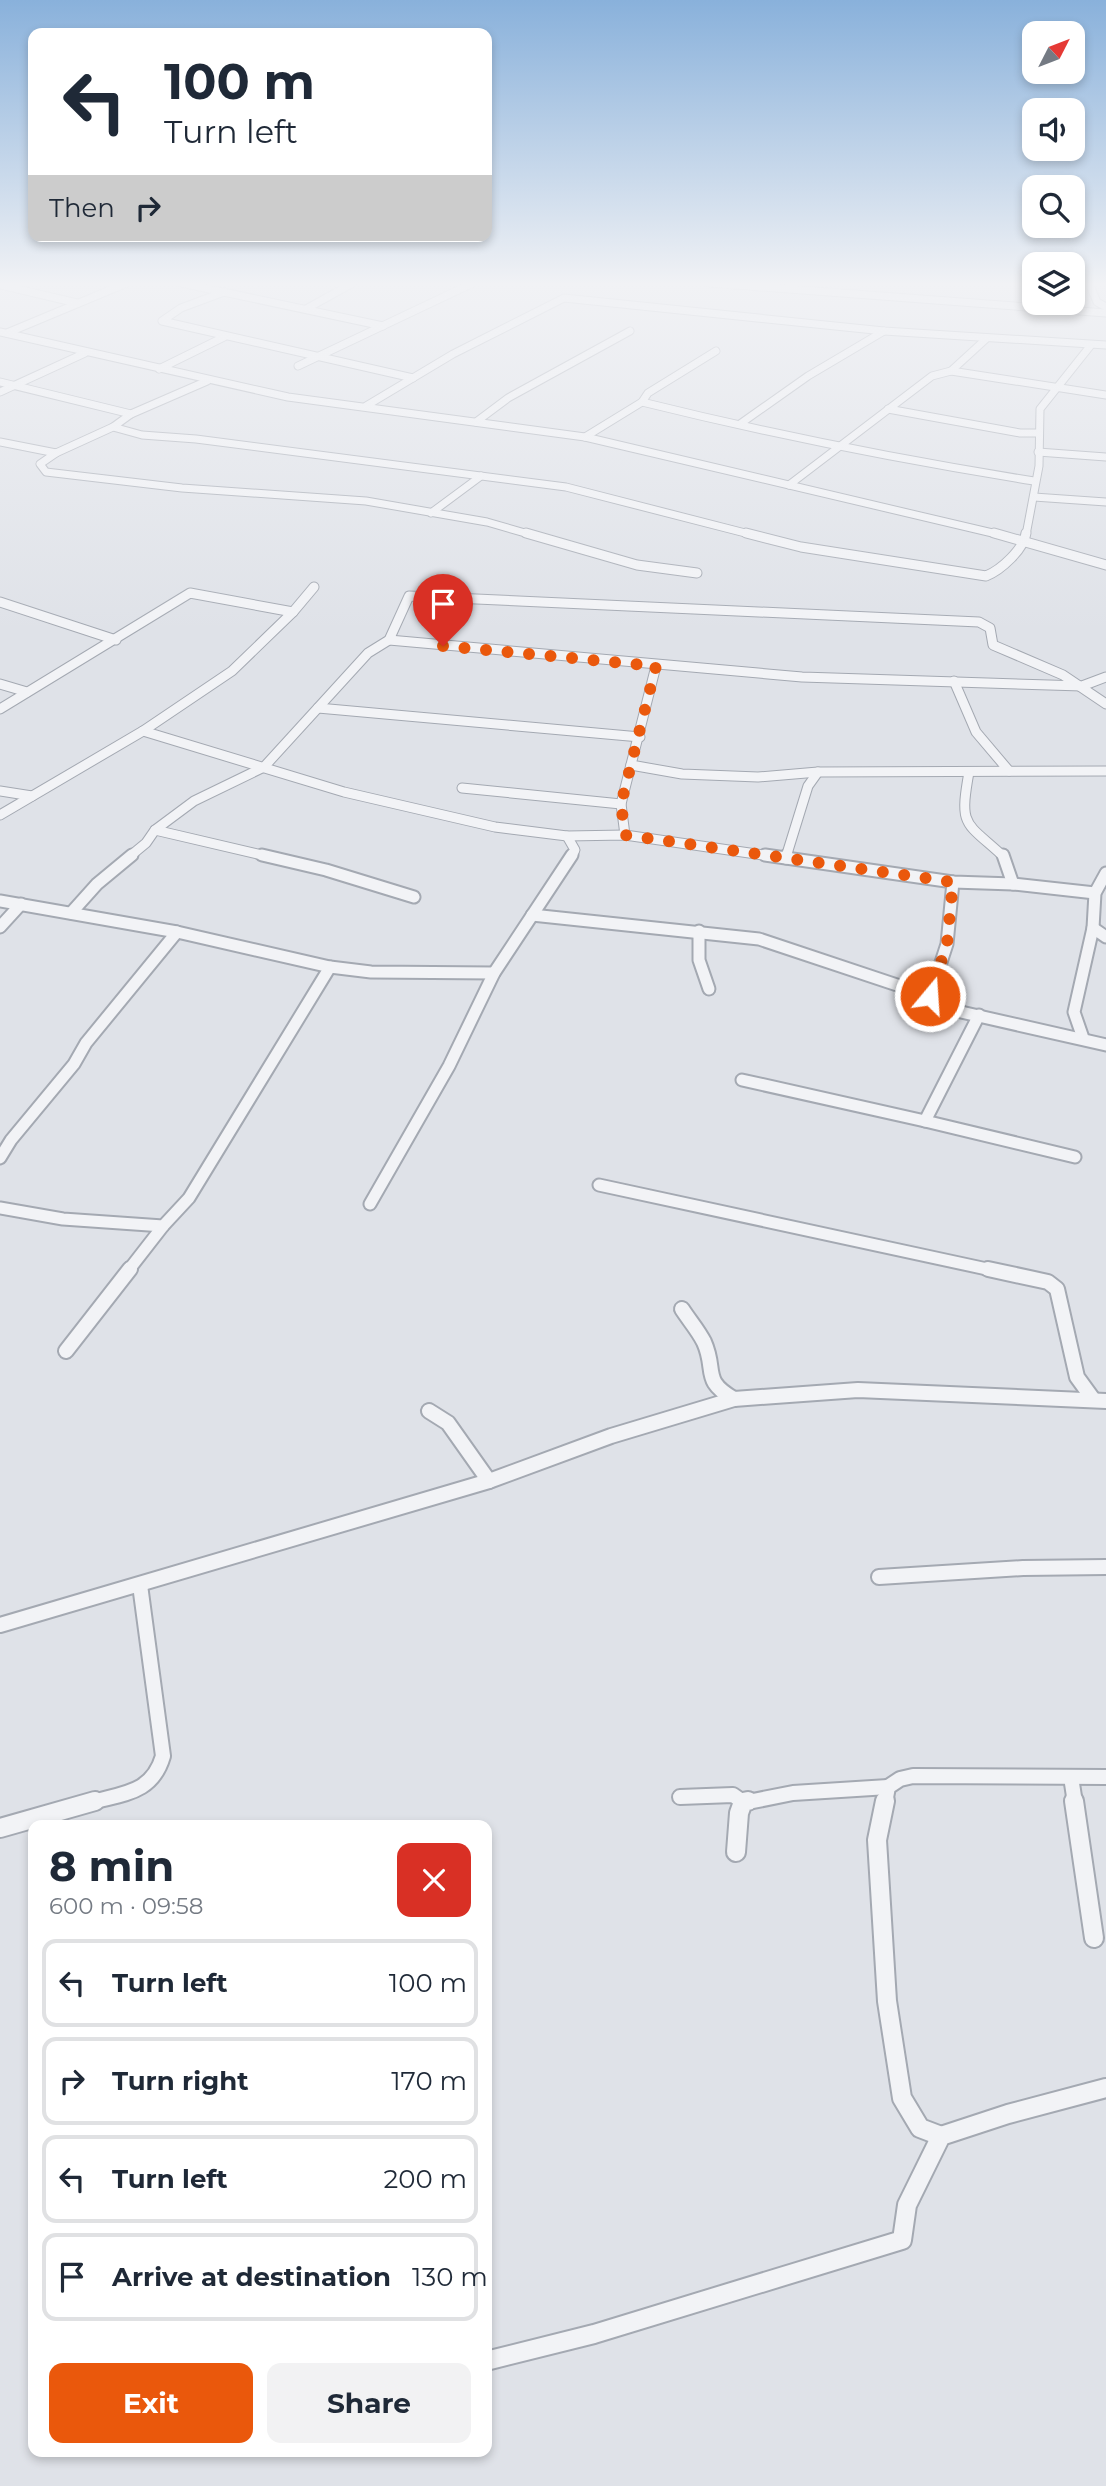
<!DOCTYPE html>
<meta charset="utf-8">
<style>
body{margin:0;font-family:Montserrat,sans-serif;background:#f2f2f3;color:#1f2937;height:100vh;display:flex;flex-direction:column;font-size:26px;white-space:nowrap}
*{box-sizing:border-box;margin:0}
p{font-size:23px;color:#747a83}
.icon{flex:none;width:38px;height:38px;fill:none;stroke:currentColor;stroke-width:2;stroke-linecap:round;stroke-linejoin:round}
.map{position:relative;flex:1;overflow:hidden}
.sheet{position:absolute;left:28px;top:1820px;width:464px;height:637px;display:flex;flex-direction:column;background:#fff;border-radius:14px;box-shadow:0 4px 10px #0003}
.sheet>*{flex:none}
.guide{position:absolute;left:28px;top:28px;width:464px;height:214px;border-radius:14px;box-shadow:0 4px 10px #0003;background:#fff;color:#1f2937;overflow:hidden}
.needle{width:46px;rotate:48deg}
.controls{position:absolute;left:1022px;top:21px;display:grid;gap:14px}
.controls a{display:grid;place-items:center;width:63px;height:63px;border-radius:14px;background:#fff;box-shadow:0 4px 10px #0003;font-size:35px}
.pin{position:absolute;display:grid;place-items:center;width:60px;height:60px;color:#fff;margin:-72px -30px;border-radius:50% 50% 50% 0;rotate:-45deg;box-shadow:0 0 7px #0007}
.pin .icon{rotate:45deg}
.me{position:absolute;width:77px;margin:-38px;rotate:18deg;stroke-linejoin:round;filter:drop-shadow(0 0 5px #0008)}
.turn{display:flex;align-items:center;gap:24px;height:147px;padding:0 21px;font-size:32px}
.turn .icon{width:91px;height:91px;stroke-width:2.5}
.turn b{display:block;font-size:49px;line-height:60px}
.then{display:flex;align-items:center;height:66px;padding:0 21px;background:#0003;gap:14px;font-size:26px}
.round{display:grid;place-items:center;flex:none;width:74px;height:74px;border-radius:14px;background:#f2f2f3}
.overview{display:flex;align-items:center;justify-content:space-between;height:119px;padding:0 21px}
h1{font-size:42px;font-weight:700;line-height:52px}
.cta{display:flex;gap:14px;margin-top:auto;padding:14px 21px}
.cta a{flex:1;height:80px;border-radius:14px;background:#ea580c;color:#fff;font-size:28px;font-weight:700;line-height:80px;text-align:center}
.cta a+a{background:#f2f2f3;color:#1f2937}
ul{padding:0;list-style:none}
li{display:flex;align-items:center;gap:21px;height:88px;margin:0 14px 10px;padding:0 7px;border:4px solid #e0e1e3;border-radius:14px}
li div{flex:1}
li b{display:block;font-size:26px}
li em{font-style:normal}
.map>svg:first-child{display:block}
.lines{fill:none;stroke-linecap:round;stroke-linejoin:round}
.minor-far4-casing{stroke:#a4a9b2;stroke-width:9}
.minor-far3-casing{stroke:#a4a9b2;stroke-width:11}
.minor-far2-casing{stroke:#a4a9b2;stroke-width:15}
.minor-far1-casing{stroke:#a4a9b2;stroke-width:18}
.minor-casing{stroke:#a4a9b2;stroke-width:22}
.minor-far4{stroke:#f2f3f6;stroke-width:7}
.minor-far3{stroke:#f2f3f6;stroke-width:9}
.minor-far2{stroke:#f2f3f6;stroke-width:11}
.minor-far1{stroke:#f2f3f6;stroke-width:14}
.minor{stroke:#f2f3f6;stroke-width:18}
.route{stroke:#ea580c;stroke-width:12;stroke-dasharray:0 21.6}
</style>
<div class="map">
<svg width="1106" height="2486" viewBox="0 0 1106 2486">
<rect width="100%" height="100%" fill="#dfe2e8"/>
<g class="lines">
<g class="minor-far4-casing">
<g id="minor-far4">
<polyline points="181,283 383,326"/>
<polyline points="709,283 1106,313"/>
<polyline points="1089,283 1097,302 1106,307"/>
<polyline points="0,285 77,303"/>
<polyline points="224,292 181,308 162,321 413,378"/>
<polyline points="306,309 353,283"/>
<polyline points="0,332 288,397 585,437 1001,535"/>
<polyline points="7,333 127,283"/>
<polyline points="298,366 473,283"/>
<polyline points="159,369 224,337"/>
<polyline points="951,371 1106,395"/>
<polyline points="0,382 131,414 207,381"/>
<polyline points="0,392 85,353"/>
<path d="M642,402C771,434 902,460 1034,481"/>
<polyline points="366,406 453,354 564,298 884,331 1106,345"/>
<polyline points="888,409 1020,433 1037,433"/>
<polyline points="131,414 113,427 142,435 196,439 566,487 753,535"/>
<polyline points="476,422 508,398 630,331"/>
<polyline points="740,424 808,376 884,331"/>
<polyline points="585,437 642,402 648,393 716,351"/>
<polyline points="0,442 56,453 113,427"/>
<polyline points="1038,452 1106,457"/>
<polyline points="56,453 40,464 46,472 182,488 366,501 487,522 532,535"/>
<polyline points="789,485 932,376 951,371 987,338"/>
<polyline points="1034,497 1106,502"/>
<polyline points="431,513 481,476"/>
<polyline points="1026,535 1039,466 1040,409 1091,345"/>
</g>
</g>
<g class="minor-far3-casing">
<g id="minor-far3">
<polyline points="526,533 637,565 697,573"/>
<path d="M746,533L801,547L986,576C1001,570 1024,549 1026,533"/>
<polyline points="994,533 1106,565"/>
<polyline points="0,602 116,640"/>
<polyline points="389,640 802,677 1082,686 1106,677"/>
<polyline points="954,681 976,732 1009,771"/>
<polyline points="0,684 27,692"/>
<polyline points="318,708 640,737"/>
<polyline points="0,709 190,593 293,612"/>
<polyline points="143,731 344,792 495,827 567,836 625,835 777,857"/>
<polyline points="631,765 682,774 758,777 818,772 1106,771"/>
<path d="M969,772C959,828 965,821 1004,857"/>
<polyline points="462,788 621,804"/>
<polyline points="0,791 32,796"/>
<polyline points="0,815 143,731 232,671 293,612 314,587"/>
<polyline points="155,830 270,857"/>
<polyline points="625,835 621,804 656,666"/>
<polyline points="567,836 575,850 571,857"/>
<polyline points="129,857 146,843 155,830 194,801 264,767 368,653 389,640 409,596 979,622 990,628 993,645 1063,675 1106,704"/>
<polyline points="786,857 808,786 818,772"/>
</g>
</g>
<g class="minor-far2-casing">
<g id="minor-far2">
<polyline points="262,855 326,870 414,897"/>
<polyline points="765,855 953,882 1013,884 1095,893"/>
<polyline points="1003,855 1013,884"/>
<polyline points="786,858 787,855"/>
<polyline points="0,901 177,932 330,967 371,972 494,973"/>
<polyline points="71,913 97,884 132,855"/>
<polyline points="532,915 759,939 930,996 948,1009 1106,1045"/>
<polyline points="0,927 21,904"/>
<polyline points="1093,928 1106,937"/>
<polyline points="699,931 699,960 709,989"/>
<polyline points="930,996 947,944 953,882"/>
<polyline points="979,1015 925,1121 1075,1157"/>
<polyline points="1083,1038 1074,1012 1093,928 1095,893 1106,873"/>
<polyline points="742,1080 925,1121"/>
<polyline points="0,1158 11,1140 74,1064 86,1043 177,932"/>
<polyline points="599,1185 996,1271"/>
<polyline points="370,1204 449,1066 494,973 572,855"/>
<polyline points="0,1208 63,1219 163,1226 189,1198 330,967"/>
<polyline points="128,1271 163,1226"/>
</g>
</g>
<g class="minor-far1-casing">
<g id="minor-far1">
<polyline points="988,1269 1048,1282 1057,1289 1077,1377 1093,1399"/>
<path d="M682,1309C689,1320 698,1330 704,1342C717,1371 701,1380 734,1399"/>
<polyline points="66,1351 130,1269"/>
<polyline points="429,1411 448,1423 489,1481"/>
<polyline points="879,1577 1023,1568 1106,1567"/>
<polyline points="0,1625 489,1481 611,1436 734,1399 858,1390 1106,1401"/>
<polyline points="1071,1777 1075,1803"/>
<polyline points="680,1797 733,1795 743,1802"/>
<path d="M89,1803C123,1793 152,1794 163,1756L140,1585"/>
<polyline points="743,1803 793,1793 888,1787"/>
<polyline points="885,1803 888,1787 900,1779 913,1776 1106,1777"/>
</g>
</g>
<g class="minor-casing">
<g id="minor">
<polyline points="885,1801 877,1840 887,2001 902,2098 920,2128 941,2136"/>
<polyline points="1074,1801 1094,1938"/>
<polyline points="0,1828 95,1801"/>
<polyline points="736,1852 739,1813 743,1802 748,1801"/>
<polyline points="486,2361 594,2334 902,2240 907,2205 941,2136 1008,2114 1106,2088"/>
</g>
</g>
<use href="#minor-far4" class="minor-far4"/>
<use href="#minor-far3" class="minor-far3"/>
<use href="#minor-far2" class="minor-far2"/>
<use href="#minor-far1" class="minor-far1"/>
<use href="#minor" class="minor"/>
</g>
<linearGradient id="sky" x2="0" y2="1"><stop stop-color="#89b1db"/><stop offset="0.45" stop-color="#f1f2f5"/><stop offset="1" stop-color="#f1f2f5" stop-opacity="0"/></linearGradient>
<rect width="1106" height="631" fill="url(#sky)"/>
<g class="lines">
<polyline class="route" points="443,646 656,666 621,804 625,835 953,882 947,944 930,996"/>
</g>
</svg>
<div class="controls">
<a><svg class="needle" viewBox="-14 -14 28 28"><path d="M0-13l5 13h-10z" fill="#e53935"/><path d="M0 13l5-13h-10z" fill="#747a83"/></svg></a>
<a><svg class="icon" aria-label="sound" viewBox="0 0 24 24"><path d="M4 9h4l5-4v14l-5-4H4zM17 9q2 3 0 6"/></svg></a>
<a><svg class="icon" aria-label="search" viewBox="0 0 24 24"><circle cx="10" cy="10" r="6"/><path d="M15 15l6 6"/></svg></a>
<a><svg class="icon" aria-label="layers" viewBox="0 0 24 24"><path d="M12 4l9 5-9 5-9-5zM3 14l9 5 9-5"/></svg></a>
</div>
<div class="pin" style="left:443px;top:646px;background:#d93025"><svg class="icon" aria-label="arrive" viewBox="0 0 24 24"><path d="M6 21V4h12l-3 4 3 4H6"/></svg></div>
<svg class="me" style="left:930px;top:996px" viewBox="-20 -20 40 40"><circle r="17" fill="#ea580c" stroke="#fff" stroke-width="3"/><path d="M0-11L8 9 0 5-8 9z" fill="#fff"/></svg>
<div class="guide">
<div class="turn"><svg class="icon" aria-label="left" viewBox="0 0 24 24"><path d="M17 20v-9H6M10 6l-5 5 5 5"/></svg><div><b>100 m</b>Turn left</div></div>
<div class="then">Then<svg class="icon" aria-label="right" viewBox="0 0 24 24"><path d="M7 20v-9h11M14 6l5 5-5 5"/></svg></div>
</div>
<section class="sheet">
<div class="overview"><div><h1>8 min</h1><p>600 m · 09:58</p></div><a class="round" style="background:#d93025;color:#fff"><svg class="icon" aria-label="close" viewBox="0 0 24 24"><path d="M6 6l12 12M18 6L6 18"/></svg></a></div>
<ul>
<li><svg class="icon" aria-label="left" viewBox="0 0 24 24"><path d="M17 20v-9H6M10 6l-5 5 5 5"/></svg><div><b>Turn left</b></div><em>100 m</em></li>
<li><svg class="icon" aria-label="right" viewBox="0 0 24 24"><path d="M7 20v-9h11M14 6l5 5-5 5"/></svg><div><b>Turn right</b></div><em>170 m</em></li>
<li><svg class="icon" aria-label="left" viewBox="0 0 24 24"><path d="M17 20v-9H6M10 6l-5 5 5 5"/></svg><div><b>Turn left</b></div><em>200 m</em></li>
<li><svg class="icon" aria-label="arrive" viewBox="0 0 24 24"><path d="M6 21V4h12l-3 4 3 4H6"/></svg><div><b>Arrive at destination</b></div><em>130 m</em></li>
</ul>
<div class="cta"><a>Exit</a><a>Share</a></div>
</section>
</div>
